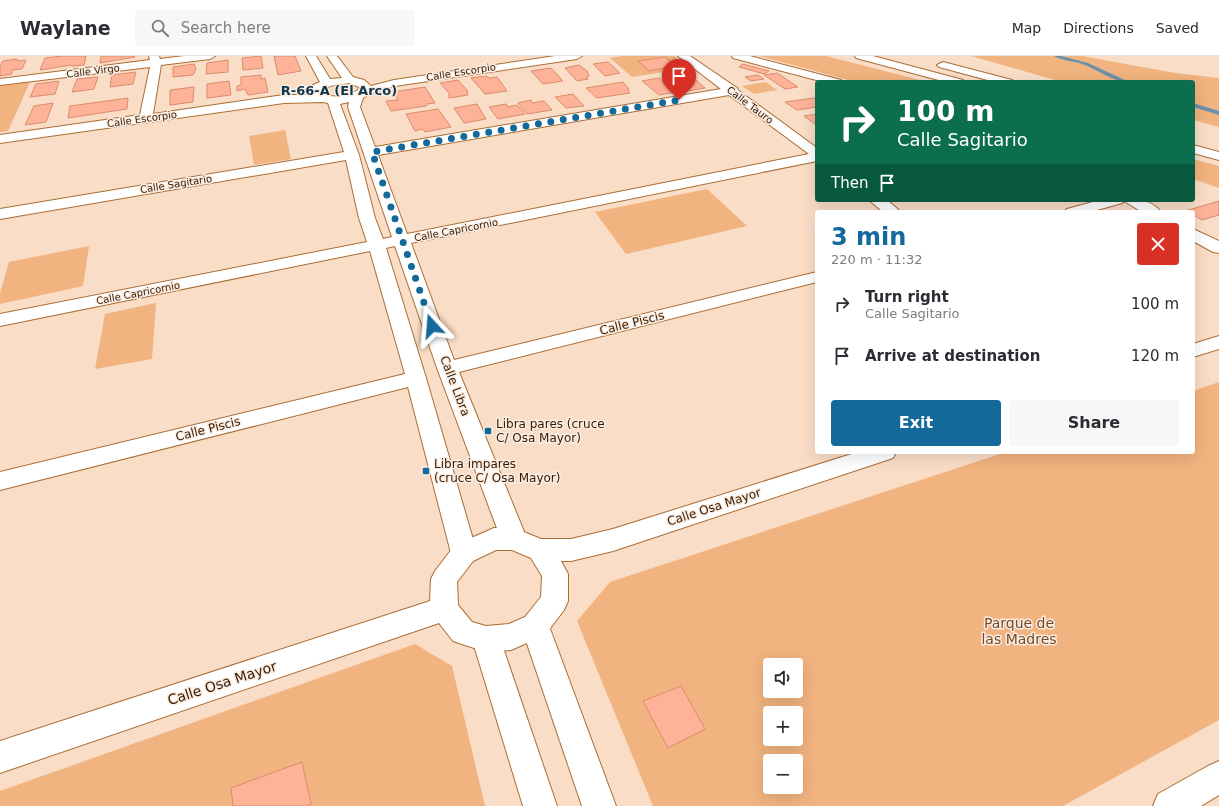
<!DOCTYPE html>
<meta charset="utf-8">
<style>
body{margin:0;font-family:"DejaVu Sans",sans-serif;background:#f7f7f7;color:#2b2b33;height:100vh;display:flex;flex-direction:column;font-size:15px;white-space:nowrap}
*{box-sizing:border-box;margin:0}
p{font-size:13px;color:#7c7c81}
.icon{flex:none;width:22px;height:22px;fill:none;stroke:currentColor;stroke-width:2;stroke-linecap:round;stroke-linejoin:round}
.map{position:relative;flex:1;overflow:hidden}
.drawer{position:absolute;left:815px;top:154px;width:380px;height:244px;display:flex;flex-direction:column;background:#fff;border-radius:4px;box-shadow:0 4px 16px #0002}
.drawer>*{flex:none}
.banner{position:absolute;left:815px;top:24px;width:380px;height:122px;border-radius:4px;box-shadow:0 4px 16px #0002;background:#0b6e4f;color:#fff;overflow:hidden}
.controls{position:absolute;left:763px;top:602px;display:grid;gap:8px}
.controls a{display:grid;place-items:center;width:40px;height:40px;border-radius:4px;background:#fff;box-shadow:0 4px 16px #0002;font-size:20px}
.pin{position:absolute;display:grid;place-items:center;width:34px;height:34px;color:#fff;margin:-41px -17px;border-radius:50% 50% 50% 0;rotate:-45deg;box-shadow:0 0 4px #0007}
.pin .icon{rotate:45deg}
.me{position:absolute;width:44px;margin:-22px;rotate:341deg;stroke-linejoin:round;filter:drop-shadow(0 0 3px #0008)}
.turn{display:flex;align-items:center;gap:14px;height:84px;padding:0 16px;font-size:18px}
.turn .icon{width:52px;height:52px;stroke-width:2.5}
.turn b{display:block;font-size:28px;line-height:34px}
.then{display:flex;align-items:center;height:38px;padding:0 16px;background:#0003;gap:8px;font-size:15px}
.round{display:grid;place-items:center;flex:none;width:42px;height:42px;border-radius:4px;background:#f7f7f7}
.headline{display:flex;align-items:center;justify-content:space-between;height:68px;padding:0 16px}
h1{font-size:24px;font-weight:600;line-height:30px;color:#136999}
.button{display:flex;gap:8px;margin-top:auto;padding:8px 16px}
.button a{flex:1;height:46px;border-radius:4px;background:#136999;color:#fff;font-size:16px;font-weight:600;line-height:46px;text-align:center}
.button a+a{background:#f7f7f7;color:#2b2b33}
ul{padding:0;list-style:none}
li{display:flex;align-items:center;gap:12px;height:52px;padding:0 16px}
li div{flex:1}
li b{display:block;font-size:15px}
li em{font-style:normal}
header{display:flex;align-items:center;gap:24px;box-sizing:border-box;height:56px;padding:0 20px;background:#fff;border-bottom:1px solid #e1e1e2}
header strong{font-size:19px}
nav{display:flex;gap:22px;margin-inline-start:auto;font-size:14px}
.search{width:280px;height:36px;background:#f7f7f7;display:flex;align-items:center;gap:10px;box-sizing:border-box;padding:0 14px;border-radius:4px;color:#7c7c81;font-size:15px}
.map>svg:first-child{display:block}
.green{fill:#f1b37f;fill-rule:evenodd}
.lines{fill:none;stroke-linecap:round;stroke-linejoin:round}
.stream{fill:#6a91ab;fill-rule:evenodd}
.building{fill:#feb398;stroke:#dc8b6d}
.street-casing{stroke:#ac6d33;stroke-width:2}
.secondary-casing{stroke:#ac6d33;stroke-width:2}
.highway-casing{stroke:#ac6d33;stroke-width:2}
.street{fill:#fff;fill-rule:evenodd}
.secondary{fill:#fff;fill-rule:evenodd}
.highway{fill:#fff;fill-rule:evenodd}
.route{stroke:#136999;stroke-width:7;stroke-dasharray:0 12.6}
.poi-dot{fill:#136999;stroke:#fcede2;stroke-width:1.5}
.labels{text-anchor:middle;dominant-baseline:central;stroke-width:3;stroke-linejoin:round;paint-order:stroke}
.far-street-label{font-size:10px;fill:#351b03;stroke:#fcede2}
.street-label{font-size:12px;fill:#351b03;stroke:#fcede2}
.poi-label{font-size:12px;fill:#351b03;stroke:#fcede2;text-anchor:start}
.far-district-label{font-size:13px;font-weight:bold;fill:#0f354d;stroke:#fcede2}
.near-park-label{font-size:14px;fill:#734a25;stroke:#fcede2}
.near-street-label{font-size:14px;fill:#351b03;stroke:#fcede2}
</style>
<header>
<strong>Waylane</strong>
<div class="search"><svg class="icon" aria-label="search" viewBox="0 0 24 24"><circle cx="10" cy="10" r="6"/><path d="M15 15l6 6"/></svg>Search here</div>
<nav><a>Map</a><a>Directions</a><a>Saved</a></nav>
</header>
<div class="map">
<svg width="1219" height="750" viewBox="0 0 1219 750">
<rect width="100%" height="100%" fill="#f9ddc7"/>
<g class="green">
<polygon points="622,0 674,0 689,12 632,21 610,2"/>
<polygon points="759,0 826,0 928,26 856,26"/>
<polygon points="971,0 1082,0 1175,17 1219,22 1219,71 1193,64 1193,26 1062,26"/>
<polygon points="30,26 8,75 0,76 0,30"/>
<polygon points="766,26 777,34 754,38 742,30"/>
<polygon points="285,74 291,103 254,109 249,80"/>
<polygon points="1193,103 1219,110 1219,132 1193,123"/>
<polygon points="707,133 747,170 626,198 595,156"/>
<polygon points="89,190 83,230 0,248 0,237 9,206"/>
<polygon points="156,247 152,303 95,313 105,258"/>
<path d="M1219,326V664L1063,750H653L577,565L610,526L1006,396H1193V335ZM770,609H796V635H770ZM770,657H796V683H770ZM770,705H796V731H770Z"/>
<polygon points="415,588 452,610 485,750 0,750 0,735"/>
</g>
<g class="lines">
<g class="stream">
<path d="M1054,0H1061L1088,7L1129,26C1113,26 1100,15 1085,9C1075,5 1063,5 1054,0Z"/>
<polygon points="1193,47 1219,55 1219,59 1193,51"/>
</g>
</g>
<g class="building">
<polygon points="62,0 86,0 84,9 72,10 71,9 40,14 45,2"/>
<polygon points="101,0 134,0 135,1 100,7"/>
<polygon points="261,0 263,12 243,14 242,2"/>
<polygon points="274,0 295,0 301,15 278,19"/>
<polygon points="665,1 676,10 649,15 638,5"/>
<polygon points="17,3 17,5 26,4 22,13 12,14 12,18 0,20 0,10 3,5"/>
<polygon points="228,4 228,16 206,18 207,7"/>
<polygon points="608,6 620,17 605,20 593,8"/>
<polygon points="194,8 196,13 193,19 173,21 173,11"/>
<polygon points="743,8 769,15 764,18 739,11"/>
<polygon points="579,9 587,15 589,20 587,21 588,23 577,25 565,12"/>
<polygon points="551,12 563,25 543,28 531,15"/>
<polygon points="136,16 133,28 110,31 112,19"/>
<polygon points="680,17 684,20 690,19 705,32 688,35 668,19"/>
<polygon points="777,17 798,31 785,33 764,19"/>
<polygon points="261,19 261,23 265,22 268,36 248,39 245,33 237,35 237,30 241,29 241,21"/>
<polygon points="758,19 764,23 751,25 745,21"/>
<polygon points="485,20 490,22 497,21 507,35 485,38 471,22"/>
<polygon points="98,21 94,33 72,36 77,23"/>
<polygon points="659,22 676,36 659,39 642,25"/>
<polygon points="458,24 467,34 468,39 449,42 449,37 440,27"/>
<polygon points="59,25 55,38 30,41 36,28"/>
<polygon points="229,25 231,39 207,42 207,28"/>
<polygon points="623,26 629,33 627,33 630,37 597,42 586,32"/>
<polygon points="194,31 193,46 170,49 170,34"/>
<polygon points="425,31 435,47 427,48 426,50 391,55 386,45 398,44 393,36"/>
<polygon points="573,38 584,50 566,52 555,41"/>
<polygon points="128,42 127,53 68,62 70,50"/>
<polygon points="814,42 817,44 817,51 797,54 785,46"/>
<polygon points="531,44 532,47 544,45 552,54 527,58 518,47"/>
<polygon points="53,47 46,66 25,69 34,50"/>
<polygon points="477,48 486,63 464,67 454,52"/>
<polygon points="506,48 508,51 517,49 525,58 498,63 489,51"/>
<polygon points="438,53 451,71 425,76 423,73 415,75 406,58"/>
<polygon points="817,58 817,68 815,68 804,60"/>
<polygon points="1219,145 1219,159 1202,164 1193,159 1193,156 1185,155"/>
<polygon points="681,630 705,673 668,692 643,645"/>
<polygon points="302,706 311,748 307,750 233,750 231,732"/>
</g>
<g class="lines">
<g class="street-casing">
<g id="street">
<path d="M149,0H159L160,3L184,0H215L210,3L161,9L153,58L284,39H309L308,38L313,29L320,26L306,0H316L330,23L342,22L327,0H337L353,21L364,24L371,30L394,24L555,0H582L577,3L395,30L368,39L363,42L360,51L375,91L721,33L678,0H690L737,32L739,35L817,92V105L411,187L454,304L817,216V226L459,316L527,483L523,490L514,494L505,490L501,483L437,312L395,190L386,192L426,322L477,497L473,505L464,508L455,505L451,497L408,331L0,434V416L405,318L370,195L0,270V258L367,186L359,162L346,104L0,163V153L344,96L328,47L323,46L284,47L0,87V79L140,59L150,11L0,29V23L150,4ZM349,27L359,31L358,34C347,41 333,43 321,37C326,28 340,29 349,27ZM729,39L809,98L407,178L378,99ZM349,46L348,51L392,181L383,183L375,162L359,99L340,48Z"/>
<polygon points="732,0 750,0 841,24 843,26 824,26 733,2"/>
<polygon points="869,144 887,144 901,156 883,156"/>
<path d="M1100,144C1118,144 1148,138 1161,156H1142L1124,145L1122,147L1090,156H1064L1067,153Z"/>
<polygon points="1193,173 1219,185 1219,197 1213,196 1193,185"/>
<polygon points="535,557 545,561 549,570 616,750 582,750 521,570 525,561"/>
<polygon points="486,570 496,574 500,583 557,750 523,750 472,583 476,574"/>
</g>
</g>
<g class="secondary-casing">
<g id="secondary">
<polygon points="1219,280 1219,293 1193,301 1193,288"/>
<path d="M858,396H896L893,402L613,495L571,505H561L568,518V545L564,554L545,579L511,594L486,596L453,585L439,567L0,717V685L430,545L431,523L435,515L455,489L485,476L494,472H514L541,483H571L613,473ZM496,494H512L531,502L542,520L541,541L525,561L509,568L486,570L472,566L458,549L457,526L473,505Z"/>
<polygon points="1219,705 1219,739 1201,750 1153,750 1158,738 1208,710"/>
</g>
</g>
<g class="highway-casing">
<g id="highway">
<polygon points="855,0 873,0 963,24 965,26 946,26 856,2"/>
<polygon points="943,6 1012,24 1014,26 995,26 939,11 937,9"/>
<polygon points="1193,89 1219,96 1219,104 1193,97"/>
</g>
</g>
<use href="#street" class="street"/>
<use href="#secondary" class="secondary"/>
<use href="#highway" class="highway"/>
</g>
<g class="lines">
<polyline class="route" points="432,270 372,96 679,44"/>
</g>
<g class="poi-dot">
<rect x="484" y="371" width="8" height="8" rx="2"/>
<rect x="422" y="411" width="8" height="8" rx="2"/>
</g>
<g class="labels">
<g class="far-street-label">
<text transform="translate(93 15) rotate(-7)">Calle Virgo</text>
<text transform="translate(461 16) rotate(-9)">Calle Escorpio</text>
<text transform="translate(750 49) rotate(37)">Calle Tauro</text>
<text transform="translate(142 63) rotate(-8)">Calle Escorpio</text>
<text transform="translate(176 128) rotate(-9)">Calle Sagitario</text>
<text transform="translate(456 174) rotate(-11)">Calle Capricornio</text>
<text transform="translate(138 237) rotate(-11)">Calle Capricornio</text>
</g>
<g class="street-label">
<text transform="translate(632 267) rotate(-14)">Calle Piscis</text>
<text transform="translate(455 330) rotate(69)">Calle Libra</text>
<text transform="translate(208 373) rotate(-14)">Calle Piscis</text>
<text transform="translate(714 451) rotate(-18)">Calle Osa Mayor</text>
</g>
<g class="poi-label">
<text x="496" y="368">Libra pares (cruce<tspan x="496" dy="14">C/ Osa Mayor)</tspan></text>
<text x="434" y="408">Libra impares<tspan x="434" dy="14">(cruce C/ Osa Mayor)</tspan></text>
</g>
<g class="far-district-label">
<text x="339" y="34">R-66-A (El Arco)</text>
</g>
<g class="near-park-label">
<text x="1019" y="567">Parque de<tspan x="1019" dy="16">las Madres</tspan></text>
</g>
<g class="near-street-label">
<text transform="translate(222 627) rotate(-18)">Calle Osa Mayor</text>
</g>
</g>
</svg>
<div class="controls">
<a><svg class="icon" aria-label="sound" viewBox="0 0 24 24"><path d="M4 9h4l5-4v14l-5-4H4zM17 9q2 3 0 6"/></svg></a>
<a>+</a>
<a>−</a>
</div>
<div class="pin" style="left:679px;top:44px;background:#d93025"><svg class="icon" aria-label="arrive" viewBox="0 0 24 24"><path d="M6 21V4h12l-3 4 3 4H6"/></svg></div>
<svg class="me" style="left:432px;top:270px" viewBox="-20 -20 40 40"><path d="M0-17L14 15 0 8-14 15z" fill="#136999" stroke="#fff" stroke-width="4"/></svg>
<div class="banner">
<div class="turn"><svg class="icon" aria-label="right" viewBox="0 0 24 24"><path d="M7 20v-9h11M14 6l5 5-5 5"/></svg><div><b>100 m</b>Calle Sagitario</div></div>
<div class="then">Then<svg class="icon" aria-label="arrive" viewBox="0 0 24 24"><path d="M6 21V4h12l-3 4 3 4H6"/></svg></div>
</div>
<section class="drawer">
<div class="headline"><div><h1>3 min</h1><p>220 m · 11:32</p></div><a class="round" style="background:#d93025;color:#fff"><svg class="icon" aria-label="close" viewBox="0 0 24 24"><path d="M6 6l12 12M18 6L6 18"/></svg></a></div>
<ul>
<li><svg class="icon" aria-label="right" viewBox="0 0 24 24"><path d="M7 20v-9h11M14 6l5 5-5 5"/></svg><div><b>Turn right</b><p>Calle Sagitario</p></div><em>100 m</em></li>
<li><svg class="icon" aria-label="arrive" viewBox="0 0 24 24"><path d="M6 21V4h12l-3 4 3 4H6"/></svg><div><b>Arrive at destination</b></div><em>120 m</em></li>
</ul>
<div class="button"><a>Exit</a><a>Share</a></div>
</section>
</div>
